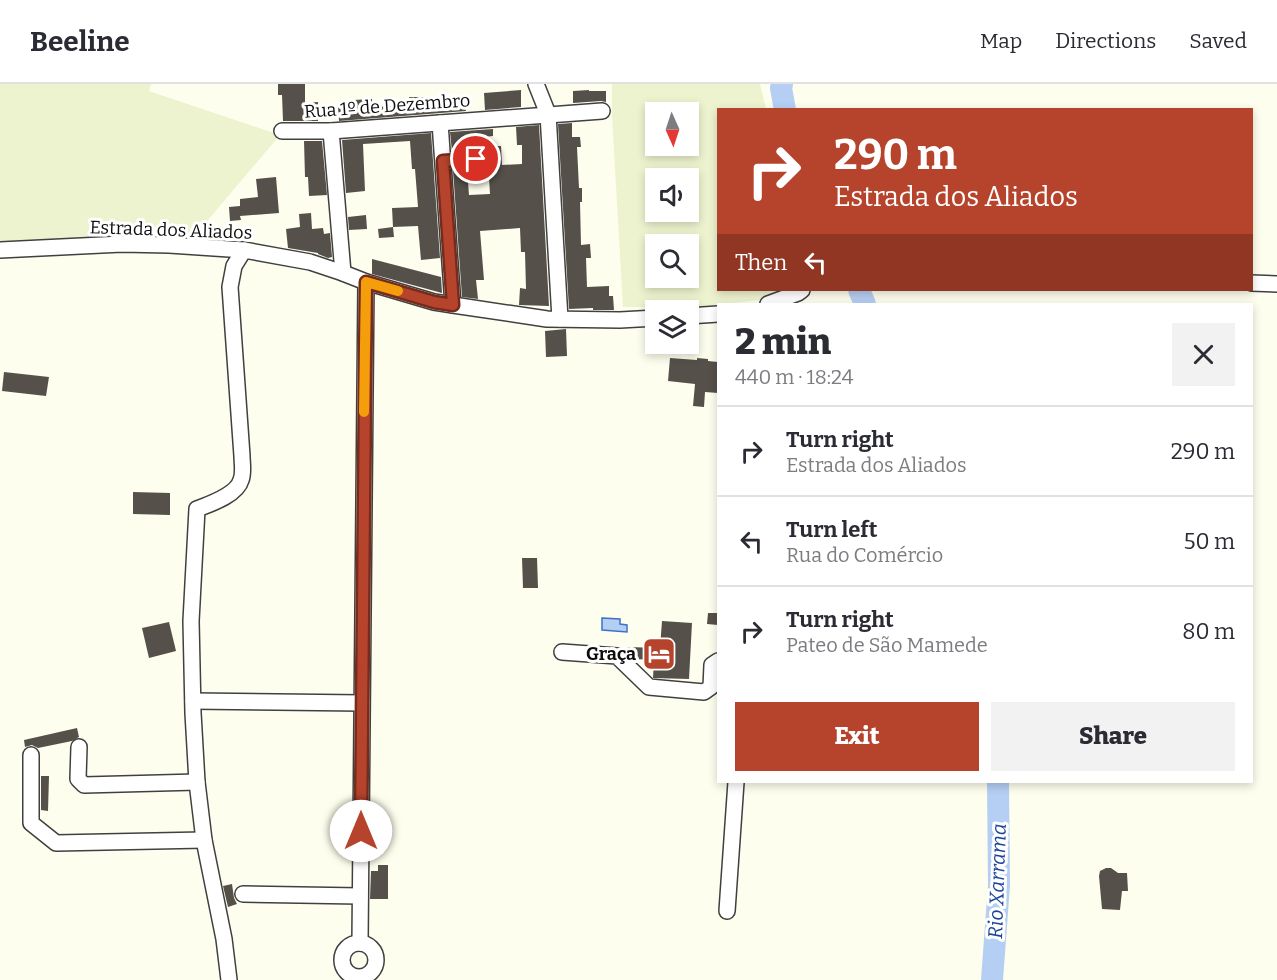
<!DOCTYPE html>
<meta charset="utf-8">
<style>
body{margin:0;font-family:Bitter,serif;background:#f2f2f3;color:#2b2b33;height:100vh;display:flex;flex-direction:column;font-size:22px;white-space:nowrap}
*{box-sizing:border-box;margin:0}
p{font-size:20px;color:#7c7c81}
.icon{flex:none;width:33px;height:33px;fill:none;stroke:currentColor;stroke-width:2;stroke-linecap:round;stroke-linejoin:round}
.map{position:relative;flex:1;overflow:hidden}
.drawer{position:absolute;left:717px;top:219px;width:536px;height:480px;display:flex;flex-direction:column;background:#fff;border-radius:0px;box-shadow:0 3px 9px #0003}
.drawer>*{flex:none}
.banner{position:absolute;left:717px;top:24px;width:536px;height:183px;border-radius:0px;box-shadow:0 3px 9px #0003;background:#b6442c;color:#fff;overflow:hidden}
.needle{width:39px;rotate:177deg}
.buttons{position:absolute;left:645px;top:18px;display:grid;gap:12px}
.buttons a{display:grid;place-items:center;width:54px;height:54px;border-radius:0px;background:#fff;box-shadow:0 3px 9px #0003;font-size:30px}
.pin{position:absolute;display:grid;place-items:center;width:51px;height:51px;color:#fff;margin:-26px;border:3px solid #fff;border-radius:50%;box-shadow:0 2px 6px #0007}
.me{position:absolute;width:66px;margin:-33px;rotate:0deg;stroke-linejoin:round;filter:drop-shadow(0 0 4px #0008)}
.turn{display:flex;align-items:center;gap:21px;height:126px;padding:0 18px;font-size:27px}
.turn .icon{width:78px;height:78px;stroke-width:2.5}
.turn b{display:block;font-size:42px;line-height:51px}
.then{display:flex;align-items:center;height:57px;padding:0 18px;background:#0003;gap:12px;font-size:22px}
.round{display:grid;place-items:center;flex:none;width:63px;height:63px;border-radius:0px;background:#f2f2f3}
.overview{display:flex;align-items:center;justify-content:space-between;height:102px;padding:0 18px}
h1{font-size:36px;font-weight:800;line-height:45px}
.primary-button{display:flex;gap:12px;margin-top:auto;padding:12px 18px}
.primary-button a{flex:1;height:69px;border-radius:0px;background:#b6442c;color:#fff;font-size:24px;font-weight:800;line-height:69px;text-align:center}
.primary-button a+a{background:#f2f2f3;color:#2b2b33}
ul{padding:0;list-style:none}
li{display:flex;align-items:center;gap:18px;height:90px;padding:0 18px;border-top:2px solid #e1e1e2}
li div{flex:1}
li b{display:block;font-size:22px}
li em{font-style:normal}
header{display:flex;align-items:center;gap:36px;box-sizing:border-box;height:84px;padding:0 30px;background:#fff;border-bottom:2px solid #e1e1e2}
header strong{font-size:28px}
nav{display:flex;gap:33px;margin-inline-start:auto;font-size:21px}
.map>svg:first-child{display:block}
.farmland{fill:#eef3cf;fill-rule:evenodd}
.water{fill:#b5cef3;stroke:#3f72c7;stroke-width:1.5}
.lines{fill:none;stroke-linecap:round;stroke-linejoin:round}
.river{stroke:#b5cef3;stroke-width:22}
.building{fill:#55514a}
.minor-casing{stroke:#404040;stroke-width:18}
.minor{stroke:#fff;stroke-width:15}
.route-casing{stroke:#762c1d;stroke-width:15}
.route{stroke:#b6442c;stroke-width:10}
.slow{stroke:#f59e0b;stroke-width:10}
.labels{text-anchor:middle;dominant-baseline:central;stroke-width:6;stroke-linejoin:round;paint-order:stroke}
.street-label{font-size:18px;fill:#0d0d0d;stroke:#fff}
.poi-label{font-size:18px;font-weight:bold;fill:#0d0d0d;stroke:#fff;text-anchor:end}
.water-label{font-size:20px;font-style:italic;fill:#1c4799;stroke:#fff}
</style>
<header>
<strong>Beeline</strong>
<nav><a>Map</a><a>Directions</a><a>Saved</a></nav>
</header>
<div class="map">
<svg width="1277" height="896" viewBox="0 0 1277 896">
<rect width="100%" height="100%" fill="#fefeee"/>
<g class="farmland">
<polygon points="0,0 151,0 149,7 280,51 208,136 198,158 0,160"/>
<path d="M612,0H760L766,25L718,26V206H784L760,216L697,223H623L612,33ZM656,28H688V62H656ZM656,94H688V128H656ZM656,160H688V194H656Z"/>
</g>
<polygon class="water" points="602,534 620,535 620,540 627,541 627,548 602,546"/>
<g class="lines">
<g class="river">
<polyline points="782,0 781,4 785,26"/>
<polyline points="859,206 865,220"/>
<polyline points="992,896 999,801 998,698"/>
</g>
</g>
<g class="building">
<polygon points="278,0 305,0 305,19 318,18 318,37 283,37 282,11 278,11"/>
<polygon points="521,6 521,23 485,26 484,9"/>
<polygon points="589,6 589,7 606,7 606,18 601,17 573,19 573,7"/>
<polygon points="409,13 424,13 424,15 465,13 466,27 339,37 338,23 355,22 354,16 372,15 372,23 392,22 391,17 410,16"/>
<polygon points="572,39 572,53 580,53 581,63 577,63 579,104 582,104 582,118 580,118 581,161 590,160 591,174 586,174 587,203 609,202 609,212 613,212 614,226 593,226 593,224 569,225 558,40"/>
<polygon points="539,41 549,222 519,221 520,204 526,205 525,168 521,168 520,144 480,147 484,196 476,196 478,215 462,213 453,86 467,85 469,111 490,110 487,62 501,62 502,81 522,80 522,61 517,61 516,43"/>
<polygon points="493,45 493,52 465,55 466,66 452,67 450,48"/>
<polygon points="431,49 440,174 421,176 418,142 393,143 392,124 418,123 415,85 412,85 410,57 363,60 365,107 346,109 342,56"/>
<polygon points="304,57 322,57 327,111 309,112 308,93 305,93"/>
<polygon points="276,93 279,129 240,132 241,136 230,137 229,123 240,122 240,115 258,113 256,95"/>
<polygon points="311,129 312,145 323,144 324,150 330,149 332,173 328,174 318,170 318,169 288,164 286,145 300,143 299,130"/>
<polygon points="366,131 367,145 349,146 348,133"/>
<polygon points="209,143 228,143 227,155 204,154"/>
<polygon points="393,143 394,153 379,154 378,145"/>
<polygon points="372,175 441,193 442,209 372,190"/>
<polygon points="566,245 567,272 546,273 545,247"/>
<polygon points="670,274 697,276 697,274 708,275 708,277 718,278 718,309 705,308 704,323 693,322 695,300 668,297"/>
<polygon points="4,288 49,293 46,312 2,307"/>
<polygon points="133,408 170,409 170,431 133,430"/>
<polygon points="522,474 537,474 538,504 523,504"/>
<polygon points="708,529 718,529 718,541 707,540"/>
<polygon points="662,537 692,539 689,595 653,594 654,576 634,575 627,569 628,563 660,564"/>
<polygon points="169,538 176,567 149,574 142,544"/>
<polygon points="77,644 79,653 72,657 38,664 32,661 25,663 24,656"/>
<polygon points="41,692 49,692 48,727 41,726"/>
<polygon points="378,781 388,781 388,815 370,815 371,787 378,787"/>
<polygon points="1106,784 1111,784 1118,789 1127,789 1128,807 1122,807 1120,826 1102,825 1099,792 1100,787"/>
<polygon points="232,800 234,814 237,820 228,823 223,802"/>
</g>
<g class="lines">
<g class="minor-casing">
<g id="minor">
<polyline points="536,0 548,30 560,235"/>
<polyline points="440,39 453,221"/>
<polyline points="282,47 331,47 602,27"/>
<polyline points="331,47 343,189"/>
<polyline points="443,77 476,75"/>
<polyline points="0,166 122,160 169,161 244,166 310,178 343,189 366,198 434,218 453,221 547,235 620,236 656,234"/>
<polyline points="1251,199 1277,200"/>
<polyline points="768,220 798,209 802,206"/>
<polyline points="688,232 718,230"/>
<polyline points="562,568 617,572 649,603 704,608 711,603 712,581 718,577"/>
<polyline points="193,617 362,619"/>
<polyline points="79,663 78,695 84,701 197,698"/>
<polyline points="31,671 31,739 56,759 204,756"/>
<polyline points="243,810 360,812"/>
<polyline points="727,827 736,698"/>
<circle cx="359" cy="876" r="17"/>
<polyline points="360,859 366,198"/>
<path d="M229,896L224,855L204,756L197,698L193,629L191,537L197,425C210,420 237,411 241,396C244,389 242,379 242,372L230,203L234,182L244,166"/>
</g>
</g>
<use href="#minor" class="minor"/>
</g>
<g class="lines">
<g class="route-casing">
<polyline id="route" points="361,747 366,198 434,218 453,221 443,77 476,75"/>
</g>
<use href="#route" class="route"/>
<polyline class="slow" points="364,328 366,198 398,207"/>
</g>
<defs>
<g id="hotel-square" transform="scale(1.725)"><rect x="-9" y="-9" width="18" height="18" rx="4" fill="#b6442c" stroke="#fff"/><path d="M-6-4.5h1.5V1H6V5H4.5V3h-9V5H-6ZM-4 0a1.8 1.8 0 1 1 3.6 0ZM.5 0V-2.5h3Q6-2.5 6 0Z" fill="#fff"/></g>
</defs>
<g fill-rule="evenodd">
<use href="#hotel-square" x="659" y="570"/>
</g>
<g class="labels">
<g class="street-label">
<text transform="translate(387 22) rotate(-4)">Rua 1º de Dezembro</text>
<text transform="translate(171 146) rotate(2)">Estrada dos Aliados</text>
</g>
<g class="poi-label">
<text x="636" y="570">Graça</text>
</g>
<g class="water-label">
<text transform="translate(997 797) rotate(-88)">Rio Xarrama</text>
</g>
</g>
</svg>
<div class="buttons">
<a><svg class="needle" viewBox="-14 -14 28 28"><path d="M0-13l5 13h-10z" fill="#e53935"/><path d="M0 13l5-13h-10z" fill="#7c7c81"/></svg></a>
<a><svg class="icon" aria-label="sound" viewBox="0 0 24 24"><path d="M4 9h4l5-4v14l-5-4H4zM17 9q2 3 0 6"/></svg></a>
<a><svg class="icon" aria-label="search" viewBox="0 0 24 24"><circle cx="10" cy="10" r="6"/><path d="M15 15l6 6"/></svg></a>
<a><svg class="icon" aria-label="layers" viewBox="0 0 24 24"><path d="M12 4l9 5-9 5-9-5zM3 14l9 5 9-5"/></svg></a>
</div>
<div class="pin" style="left:476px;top:75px;background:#d93025"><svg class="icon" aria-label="arrive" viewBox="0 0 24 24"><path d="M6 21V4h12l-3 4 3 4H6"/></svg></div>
<svg class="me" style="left:361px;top:747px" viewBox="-20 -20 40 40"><circle r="19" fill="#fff"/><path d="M0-13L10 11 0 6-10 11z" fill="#b6442c"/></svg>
<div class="banner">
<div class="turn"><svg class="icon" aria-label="right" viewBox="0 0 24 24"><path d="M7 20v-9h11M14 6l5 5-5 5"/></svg><div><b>290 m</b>Estrada dos Aliados</div></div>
<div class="then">Then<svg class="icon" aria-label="left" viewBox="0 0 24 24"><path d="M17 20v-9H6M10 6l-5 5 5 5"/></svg></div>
</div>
<section class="drawer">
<div class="overview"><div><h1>2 min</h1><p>440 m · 18:24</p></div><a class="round"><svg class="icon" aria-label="close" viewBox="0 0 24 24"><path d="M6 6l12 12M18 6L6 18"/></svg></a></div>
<ul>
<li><svg class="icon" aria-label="right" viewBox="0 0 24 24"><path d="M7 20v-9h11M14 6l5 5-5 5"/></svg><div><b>Turn right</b><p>Estrada dos Aliados</p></div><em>290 m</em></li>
<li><svg class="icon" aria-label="left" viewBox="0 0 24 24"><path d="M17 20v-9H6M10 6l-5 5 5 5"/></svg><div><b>Turn left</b><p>Rua do Comércio</p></div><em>50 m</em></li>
<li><svg class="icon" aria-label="right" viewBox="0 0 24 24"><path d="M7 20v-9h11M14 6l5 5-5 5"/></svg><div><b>Turn right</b><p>Pateo de São Mamede</p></div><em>80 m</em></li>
</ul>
<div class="primary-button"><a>Exit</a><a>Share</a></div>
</section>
</div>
